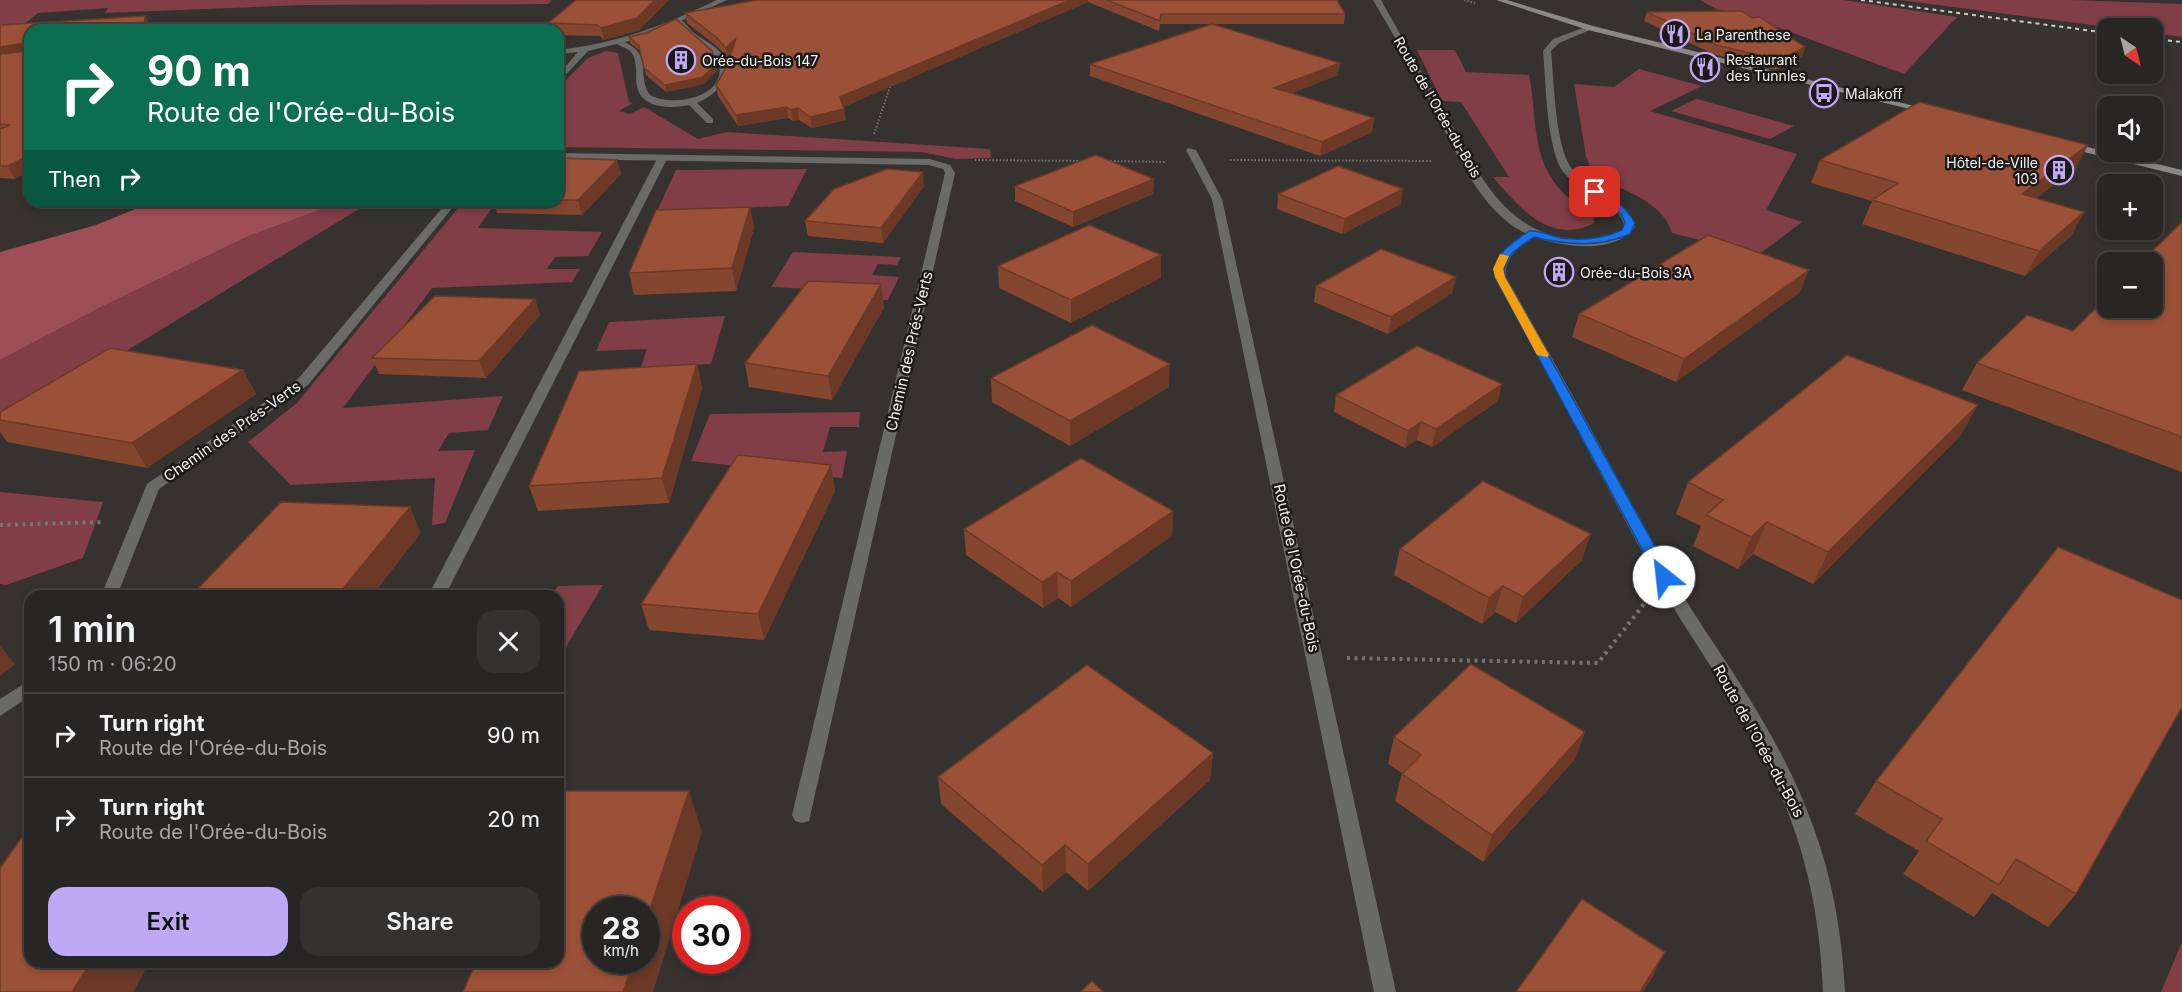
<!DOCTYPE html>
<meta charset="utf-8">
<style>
body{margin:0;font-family:Inter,sans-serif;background:#343231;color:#f1f3f6;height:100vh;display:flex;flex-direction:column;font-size:22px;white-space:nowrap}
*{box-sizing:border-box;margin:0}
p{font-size:20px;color:#a5a5a6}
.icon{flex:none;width:33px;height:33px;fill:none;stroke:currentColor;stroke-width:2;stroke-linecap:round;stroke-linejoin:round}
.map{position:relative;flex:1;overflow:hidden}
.panel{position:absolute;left:24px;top:590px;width:540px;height:378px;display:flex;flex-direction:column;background:#282624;border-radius:18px;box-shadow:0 3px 9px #0003,0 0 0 2px #444341}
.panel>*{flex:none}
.banner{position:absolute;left:24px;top:24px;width:540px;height:183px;border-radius:18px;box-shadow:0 3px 9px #0003,0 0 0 2px #444341;background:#0b6e4f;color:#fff;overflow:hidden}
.needle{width:39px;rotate:145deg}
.tools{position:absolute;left:2097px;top:18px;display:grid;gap:12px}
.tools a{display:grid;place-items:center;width:66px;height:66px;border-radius:12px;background:#282624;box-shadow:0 3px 9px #0003,0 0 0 2px #444341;font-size:30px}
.speed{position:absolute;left:582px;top:896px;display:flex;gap:12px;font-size:30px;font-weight:700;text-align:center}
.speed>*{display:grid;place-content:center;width:78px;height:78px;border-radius:50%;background:#282624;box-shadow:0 3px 9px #0003,0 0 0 2px #444341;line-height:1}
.speed small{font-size:15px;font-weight:400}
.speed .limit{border:9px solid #d22;background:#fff;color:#111}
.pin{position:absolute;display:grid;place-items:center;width:51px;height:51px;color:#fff;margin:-26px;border-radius:12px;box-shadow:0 3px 9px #0006}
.me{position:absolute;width:66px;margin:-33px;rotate:331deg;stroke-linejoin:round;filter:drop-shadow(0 0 4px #0008)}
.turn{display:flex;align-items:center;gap:21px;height:126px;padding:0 24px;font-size:27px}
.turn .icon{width:78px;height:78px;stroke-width:2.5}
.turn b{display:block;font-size:42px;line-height:51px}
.then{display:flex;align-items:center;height:57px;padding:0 24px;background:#0003;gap:12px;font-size:22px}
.round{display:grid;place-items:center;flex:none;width:63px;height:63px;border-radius:18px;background:#343231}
.headline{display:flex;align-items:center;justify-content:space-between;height:102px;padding:0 24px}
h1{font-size:36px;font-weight:600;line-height:45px}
.button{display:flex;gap:12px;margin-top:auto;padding:12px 24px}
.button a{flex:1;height:69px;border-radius:18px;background:#bfa9f4;color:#111;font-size:24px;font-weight:600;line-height:69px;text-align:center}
.button a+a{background:#343231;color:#f1f3f6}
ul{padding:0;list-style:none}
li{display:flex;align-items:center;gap:18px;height:84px;padding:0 24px;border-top:2px solid #444341}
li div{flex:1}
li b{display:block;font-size:22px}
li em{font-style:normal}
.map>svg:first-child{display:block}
.green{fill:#823e46}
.forest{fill:#9e4e57}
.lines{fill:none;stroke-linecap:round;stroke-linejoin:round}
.path-far1{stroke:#777473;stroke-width:2;stroke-dasharray:1.5 2;stroke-linecap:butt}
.path{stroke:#777473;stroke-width:4;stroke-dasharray:3 4.5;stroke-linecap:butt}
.lane{fill:#6a6a68;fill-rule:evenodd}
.street{fill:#6a6a68;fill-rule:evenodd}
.secondary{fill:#898886;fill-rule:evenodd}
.rail{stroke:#cecbca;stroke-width:2;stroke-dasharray:4 4;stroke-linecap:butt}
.wall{fill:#85462f}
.shaded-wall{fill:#6c3926}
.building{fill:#9b5137;stroke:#6c3926;stroke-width:1.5}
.route{fill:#1a73e8;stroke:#114b97;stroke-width:1.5}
.slow{fill:#f59e0b}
.labels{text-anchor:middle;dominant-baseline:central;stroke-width:5;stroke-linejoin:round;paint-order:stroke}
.far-poi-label{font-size:14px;fill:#f4f2f1;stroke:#1c1a19;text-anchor:start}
.far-street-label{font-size:14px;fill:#f4f2f1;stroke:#1c1a19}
.street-label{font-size:15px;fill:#f4f2f1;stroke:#1c1a19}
</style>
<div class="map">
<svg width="2182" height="992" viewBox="0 0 2182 992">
<rect width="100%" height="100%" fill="#353230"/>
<g class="green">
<polygon points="0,0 552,0 548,4 303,5 105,13 108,8 38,13 23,25 0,27"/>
<polygon points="1700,0 1843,0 1957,17 1904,74 1747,16 1716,9"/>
<polygon points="1900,0 2072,0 2182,4 2182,37 2153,33 2152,28 2115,28"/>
<path d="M1417,50H1455L1466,72L1529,75C1537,114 1531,155 1558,187C1567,199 1582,208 1594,217V223C1550,246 1519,207 1493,177H1509L1461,102L1442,101Z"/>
<polygon points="606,51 618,53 629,102 633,103 619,111 630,114 644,107 698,139 727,132 990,149 991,158 956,159 922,152 558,147 558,88 588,58"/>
<path d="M1639,69L1702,86L1650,111L1797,154L1766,210L1802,222L1758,255L1672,233C1663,201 1621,189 1594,177L1586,156L1574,84L1614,87Z"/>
<polygon points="1696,99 1697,99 1794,126 1770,139 1671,111"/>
<polygon points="807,169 788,206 657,211 676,170"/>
<polygon points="345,201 372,201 0,428 0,360 101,307 251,235"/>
<polygon points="464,201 497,201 478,228 602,232 588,256 555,257 547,269 580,269 572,282 432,288 343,408 503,396 488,430 449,433 438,451 475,450 445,523 432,525 435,478 291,485 248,442 297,403"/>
<polygon points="793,252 901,257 897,265 878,264 872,275 899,277 888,300 870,300 873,292 771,287"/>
<polygon points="725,316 711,364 641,367 647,349 596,351 609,322"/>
<polygon points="860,412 859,427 830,427 823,452 847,451 842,478 691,461 710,414"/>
<polygon points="0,492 103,502 83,558 6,585 0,584"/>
<polygon points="603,585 558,660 558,596 551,595 558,586"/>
<polygon points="2182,942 2182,992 2161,992"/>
</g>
<polygon class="forest" points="155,201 345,201 251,235 101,307 0,360 0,252 96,225"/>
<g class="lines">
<g class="path-far1">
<polyline points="1464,0 1475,3"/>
<polyline points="874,134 891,84"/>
<polyline points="975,160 1085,161"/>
<polyline points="1230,160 1432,161"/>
<polyline points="1107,161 1166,162"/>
</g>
<g class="path">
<polyline points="0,525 104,522"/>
<polyline points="1347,658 1598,663 1644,604"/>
</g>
<g class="lane">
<path d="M681,20C686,23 689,29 694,33C703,40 713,44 721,53C740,73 716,95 697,103L713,119V123H707L689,105C672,109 641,109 637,86C635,76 639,59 629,50C626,48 620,46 617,44L624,42C654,55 636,76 650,95C673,108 730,97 718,61C713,47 687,37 677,22Z"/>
<polygon points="662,156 667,159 445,596 428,596 657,159"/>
</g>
<g class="street">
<path d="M717,0H727L646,37L588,51L558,83V75L578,52L558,54V50C618,43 663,26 717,0Z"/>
<path d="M1373,0H1381L1475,167C1501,209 1532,241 1586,239C1600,238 1614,237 1625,227C1618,199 1580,193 1564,173C1546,150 1546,81 1543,51L1553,39L1588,26L1595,28L1559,43L1551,51C1554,80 1555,147 1572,169C1589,193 1628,196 1635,227C1614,255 1563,247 1534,237C1519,248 1504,256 1506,277C1565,379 1620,484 1678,587C1697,620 1719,650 1739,682C1805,785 1839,870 1845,992H1823C1819,892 1797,816 1748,728C1721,679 1688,634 1660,585C1604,483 1552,379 1494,277C1493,255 1509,245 1525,233C1476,209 1450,138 1425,92C1409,61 1391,31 1373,0Z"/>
<polygon points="1188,148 1196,150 1222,199 1396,992 1374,992 1212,199 1186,150"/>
<polygon points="558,153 930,159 950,165 955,173 809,821 802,823 795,821 792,815 945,173 943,169 929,165 558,159"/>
<polygon points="448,201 458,201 308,385 159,489 117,596 101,596 147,484 298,379"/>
<polygon points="30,680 30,696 0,716 0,699"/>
</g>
<g class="secondary">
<polygon points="1496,0 1507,0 1593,26 1934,111 1930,114 1588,30"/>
<polygon points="2067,142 2182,170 2182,176 2064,147 2064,143"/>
</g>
<g class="rail">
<polyline points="1861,0 2108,33"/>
<polyline points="2152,39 2182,42"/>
</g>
</g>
<g class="wall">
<polygon points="576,0 640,30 604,40 600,36 558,35 558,30 550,30 548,23"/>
<polygon points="757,0 1337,0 1345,14 1344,24 1160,24 1159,31 1088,2 843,107 846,120 812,128 799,120 793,121 788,118 738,126 718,96 716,85 727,66 730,56 728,59 719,48 687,23 685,13"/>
<polygon points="1647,12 1752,18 1805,47 1802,56 1776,70 1713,54 1644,21"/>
<polygon points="145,16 150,26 150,30 30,30 15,179 0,178 0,25"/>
<polygon points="629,37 716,64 717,70 704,84 666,92 646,75 641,52 630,43"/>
<polygon points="1090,64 1338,75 1292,93 1374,118 1372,132 1320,156 1090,76"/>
<polygon points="2088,145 2076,168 2036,198 2084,212 2071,236 2025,276 1862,224 1872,201 1811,183 1820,160"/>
<polygon points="558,158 617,160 621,174 582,215 497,213 494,201 558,201"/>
<polygon points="1154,179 1153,194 1073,227 1015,201 1015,186"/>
<polygon points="924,186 883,243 808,236 805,221"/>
<polygon points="1278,194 1401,204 1342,234 1277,209"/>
<polygon points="750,207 754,228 736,291 634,295 629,273"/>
<polygon points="2182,222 2182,472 1962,390 1977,363 2073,331"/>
<polygon points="998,266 1161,278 1071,323 999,288"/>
<polygon points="1456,277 1452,293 1388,334 1314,302 1316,286"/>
<polygon points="1800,292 1676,382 1572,337 1579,314"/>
<polygon points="535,299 540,315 486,378 379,374 372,358"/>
<polygon points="884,307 832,400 749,387 745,363"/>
<polygon points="697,364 702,388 669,503 538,511 529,486"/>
<polygon points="243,370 256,394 147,468 7,442 0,432 0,412"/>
<polygon points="991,378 1169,387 1070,446 992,402"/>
<polygon points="1336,395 1498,401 1432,447 1417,440 1405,448 1334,412"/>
<polygon points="1961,435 1813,584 1753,554 1738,569 1693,546 1701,526 1676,514 1688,482"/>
<polygon points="831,465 835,491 764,640 649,630 641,604"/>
<polygon points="1173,511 1172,536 1071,607 1058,598 1043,608 966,555 964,529"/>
<polygon points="1400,549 1582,560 1516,623 1495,612 1482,624 1394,575"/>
<polygon points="1585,732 1575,759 1483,862 1395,801 1402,773 1388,764 1394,737"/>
<polygon points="1213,753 1210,780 1088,891 1066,872 1043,892 941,804 938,777"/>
<polygon points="1876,781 2076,894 2048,927 1992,893 1974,917 1903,874 1919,851 1855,814"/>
</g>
<g class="shaded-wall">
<polygon points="655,0 669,0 640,30 604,40 601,28"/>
<polygon points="1070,0 1088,0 1088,2 841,108 840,97"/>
<polygon points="145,16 150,26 150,30 144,30"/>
<polygon points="736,38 738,48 728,59 726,48"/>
<polygon points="24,43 30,54 0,59 0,47"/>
<polygon points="1805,47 1802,56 1776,70 1780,60"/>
<polygon points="1340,63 1338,75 1273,101 1274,88"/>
<polygon points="716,64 717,70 704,84 666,92 665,85"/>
<polygon points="787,107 788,118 738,126 736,115"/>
<polygon points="798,108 799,120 793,121 791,110"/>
<polygon points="844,109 846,120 812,128 810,117"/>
<polygon points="1374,118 1372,132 1320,156 1322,142"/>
<polygon points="2088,145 2076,168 2010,218 2022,194"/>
<polygon points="30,155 30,171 15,179 8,166"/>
<polygon points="617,160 621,174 582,215 578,200"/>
<polygon points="923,172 924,186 883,243 881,228"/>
<polygon points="1154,179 1153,194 1073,227 1073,212"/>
<polygon points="1403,189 1401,204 1342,234 1345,219"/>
<polygon points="750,207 754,228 736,291 732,268"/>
<polygon points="2084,212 2071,236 2025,276 2039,251"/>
<polygon points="1161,255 1161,278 1071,323 1071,300"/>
<polygon points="1809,270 1800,292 1676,382 1684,359"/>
<polygon points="1456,277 1452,293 1388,334 1391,317"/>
<polygon points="881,284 884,307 832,400 828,376"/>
<polygon points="535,299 540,315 486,378 479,361"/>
<polygon points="697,364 702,388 669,503 662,478"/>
<polygon points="1170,364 1169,387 1070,446 1070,421"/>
<polygon points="243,370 256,394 147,468 132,443"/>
<polygon points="1502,384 1498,401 1432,447 1436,429"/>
<polygon points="1978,405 1961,435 1813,584 1828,552"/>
<polygon points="1421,422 1417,440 1405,448 1408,431"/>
<polygon points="831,465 835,491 764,640 758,614"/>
<polygon points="410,507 421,533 372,596 337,596"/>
<polygon points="1173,511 1172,536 1071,607 1071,581"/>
<polygon points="1767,522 1753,554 1738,569 1751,537"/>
<polygon points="1591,534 1582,560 1516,623 1523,597"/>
<polygon points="1057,572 1058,598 1043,608 1042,582"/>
<polygon points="1503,586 1495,612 1482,624 1489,598"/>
<polygon points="0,646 15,664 0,676"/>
<polygon points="1585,732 1575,759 1483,862 1492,835"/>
<polygon points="1213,753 1210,780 1088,891 1088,864"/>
<polygon points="689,791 702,832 653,992 623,992 634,960 646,960 646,921"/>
<polygon points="1065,845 1066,872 1043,892 1042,865"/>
<polygon points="1665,952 1652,978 1643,992 1640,992"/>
<polygon points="91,962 150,962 133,992 72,992"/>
</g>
<g class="building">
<polygon points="576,0 655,0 637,18 601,28 597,25 548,23"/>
<polygon points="757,0 1070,0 840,97 844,109 810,117 798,108 791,110 787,107 736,115 716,85 727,66 736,38 726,48 717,38 685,13"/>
<polygon points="1107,0 1337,0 1345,14 1161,14 1160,21"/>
<polygon points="1742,11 1752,18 1760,17 1805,47 1780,60 1716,45 1647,12"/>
<polygon points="145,16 144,30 30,30 30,155 8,166 0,166 0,129 10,125 0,124 0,54 26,51 24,43 0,47 0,25"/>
<polygon points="676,19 712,51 716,64 703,77 665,85 644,68 639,46 629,37 646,33"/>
<polygon points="1212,24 1340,63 1274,88 1374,118 1322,142 1090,64"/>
<polygon points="1919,102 2088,145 2022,194 2084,212 2039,251 1872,200 1898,183 1820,160"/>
<polygon points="1096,155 1154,179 1073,212 1015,186"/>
<polygon points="558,158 617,160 578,200 558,200"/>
<polygon points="1338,166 1403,189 1345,219 1278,194"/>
<polygon points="887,169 923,172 881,228 805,221 834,189"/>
<polygon points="750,207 732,268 629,273 656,210"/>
<polygon points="2182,222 2182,437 1977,363 2027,315 2073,331 2108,296 2108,308 2152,308 2152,262 2141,262"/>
<polygon points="1089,225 1161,255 1071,300 998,266"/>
<polygon points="1708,235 1809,270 1684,359 1579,314"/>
<polygon points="1381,249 1456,277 1391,317 1316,286"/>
<polygon points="808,281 881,284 828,376 745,363"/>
<polygon points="435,296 535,299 479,361 372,358"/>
<polygon points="1092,325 1170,364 1070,421 991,378"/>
<polygon points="1417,346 1502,384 1436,429 1421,422 1408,431 1336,395"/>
<polygon points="110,348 243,370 132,443 0,420 0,412"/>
<polygon points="1847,355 1978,405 1828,552 1767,522 1751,537 1706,515 1723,500 1688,482"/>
<polygon points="697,364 662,478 529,486 579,371"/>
<polygon points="738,455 831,465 758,614 641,604"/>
<polygon points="1081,458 1173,511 1071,581 1057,572 1042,582 964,529"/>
<polygon points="1483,481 1591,534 1523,597 1503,586 1489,598 1400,549"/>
<polygon points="281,502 410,507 337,596 191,596"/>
<polygon points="2058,547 2182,600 2182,707 2076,894 2016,859 1999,885 1926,841 1942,819 1876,781"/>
<polygon points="1471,664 1585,732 1492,835 1402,774 1421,755 1394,737"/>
<polygon points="1087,665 1213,753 1088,864 1065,845 1042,865 938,777"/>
<polygon points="558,791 689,791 646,921 646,909 596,909 596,960 634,960 623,992 463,992 476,962 558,962"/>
<polygon points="30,826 30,962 91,962 72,992 0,992 0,868"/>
<polygon points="1582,899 1665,952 1640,992 1516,992"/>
<polygon points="1092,981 1103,992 1080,992"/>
</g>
<path class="route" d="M1592,190C1607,189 1628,210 1635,223L1630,234C1598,248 1567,245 1534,237C1519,247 1501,257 1505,277L1672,577L1664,582L1657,577L1495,277C1490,255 1513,243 1529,231C1540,230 1551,236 1561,238C1582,241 1604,238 1622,230L1625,223L1621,214L1592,194Z"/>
<polygon class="slow" points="1500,254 1509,256 1503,269 1505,277 1549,355 1547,357 1537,355 1495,277 1493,269"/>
<defs>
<g id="restaurant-ring" transform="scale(1.5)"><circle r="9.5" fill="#1c1a19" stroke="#bfa9f4" stroke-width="1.5"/><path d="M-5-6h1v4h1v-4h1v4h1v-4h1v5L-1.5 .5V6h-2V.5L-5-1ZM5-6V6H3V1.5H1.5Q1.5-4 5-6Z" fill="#bfa9f4"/></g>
<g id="building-ring" transform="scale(1.5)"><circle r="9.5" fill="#1c1a19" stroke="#bfa9f4" stroke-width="1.5"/><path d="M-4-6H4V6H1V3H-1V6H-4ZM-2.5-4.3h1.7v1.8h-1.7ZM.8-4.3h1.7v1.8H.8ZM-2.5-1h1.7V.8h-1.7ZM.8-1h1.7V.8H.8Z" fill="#bfa9f4"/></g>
<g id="bus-ring" transform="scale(1.5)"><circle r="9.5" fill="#1c1a19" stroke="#bfa9f4" stroke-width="1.5"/><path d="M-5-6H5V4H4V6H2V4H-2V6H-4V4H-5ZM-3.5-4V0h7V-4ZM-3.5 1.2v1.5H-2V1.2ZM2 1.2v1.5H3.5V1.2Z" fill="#bfa9f4"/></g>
</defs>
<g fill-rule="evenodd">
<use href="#restaurant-ring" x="1675" y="34"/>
<use href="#building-ring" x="681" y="60"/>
<use href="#restaurant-ring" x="1705" y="67"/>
<use href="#bus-ring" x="1824" y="93"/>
<use href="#building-ring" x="2059" y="170"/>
<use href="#building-ring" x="1559" y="272"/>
</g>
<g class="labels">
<g class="far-poi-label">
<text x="1696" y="34">La Parenthese</text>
<text x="1726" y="59">Restaurant<tspan x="1726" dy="16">des Tunnles</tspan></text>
<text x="702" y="60">Orée-du-Bois 147</text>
<text x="1845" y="93">Malakoff</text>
<text x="2038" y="162" text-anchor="end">Hôtel-de-Ville<tspan x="2038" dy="16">103</tspan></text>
<text x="1580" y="272">Orée-du-Bois 3A</text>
</g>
<g class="far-street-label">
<text transform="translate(1438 107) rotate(60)">Route de l'Orée-du-Bois</text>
</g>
<g class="street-label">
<text transform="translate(909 351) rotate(-77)">Chemin des Prés-Verts</text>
<text transform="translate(232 431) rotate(-35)">Chemin des Prés-Verts</text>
<text transform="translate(1297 568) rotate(78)">Route de l'Orée-du-Bois</text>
<text transform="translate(1759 741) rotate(61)">Route de l'Orée-du-Bois</text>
</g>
</g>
</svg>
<div class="tools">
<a><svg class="needle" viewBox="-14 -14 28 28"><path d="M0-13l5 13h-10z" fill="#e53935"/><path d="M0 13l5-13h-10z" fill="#a5a5a6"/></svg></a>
<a><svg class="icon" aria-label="sound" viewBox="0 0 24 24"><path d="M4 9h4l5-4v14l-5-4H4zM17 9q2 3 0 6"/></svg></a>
<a>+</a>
<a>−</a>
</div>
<div class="speed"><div>28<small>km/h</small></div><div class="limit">30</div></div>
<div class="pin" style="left:1595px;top:192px;background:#d93025"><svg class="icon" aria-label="arrive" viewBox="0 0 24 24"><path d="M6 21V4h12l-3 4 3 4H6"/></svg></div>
<svg class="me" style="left:1664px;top:577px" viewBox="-20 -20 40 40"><circle r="19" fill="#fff"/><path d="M0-13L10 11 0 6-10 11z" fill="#1a73e8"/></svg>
<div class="banner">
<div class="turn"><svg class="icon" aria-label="right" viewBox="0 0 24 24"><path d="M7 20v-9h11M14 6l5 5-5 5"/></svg><div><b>90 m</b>Route de l'Orée-du-Bois</div></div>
<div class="then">Then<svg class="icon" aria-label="right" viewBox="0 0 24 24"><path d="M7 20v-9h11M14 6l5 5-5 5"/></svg></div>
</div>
<section class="panel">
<div class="headline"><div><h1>1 min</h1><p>150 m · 06:20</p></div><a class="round"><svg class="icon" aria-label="close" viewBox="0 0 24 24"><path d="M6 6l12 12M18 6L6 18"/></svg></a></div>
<ul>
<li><svg class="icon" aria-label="right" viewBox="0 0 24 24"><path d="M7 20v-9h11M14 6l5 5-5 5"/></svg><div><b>Turn right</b><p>Route de l'Orée-du-Bois</p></div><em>90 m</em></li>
<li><svg class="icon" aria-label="right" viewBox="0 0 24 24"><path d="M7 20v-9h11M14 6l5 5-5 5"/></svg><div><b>Turn right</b><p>Route de l'Orée-du-Bois</p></div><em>20 m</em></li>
</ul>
<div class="button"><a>Exit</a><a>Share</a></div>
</section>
</div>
